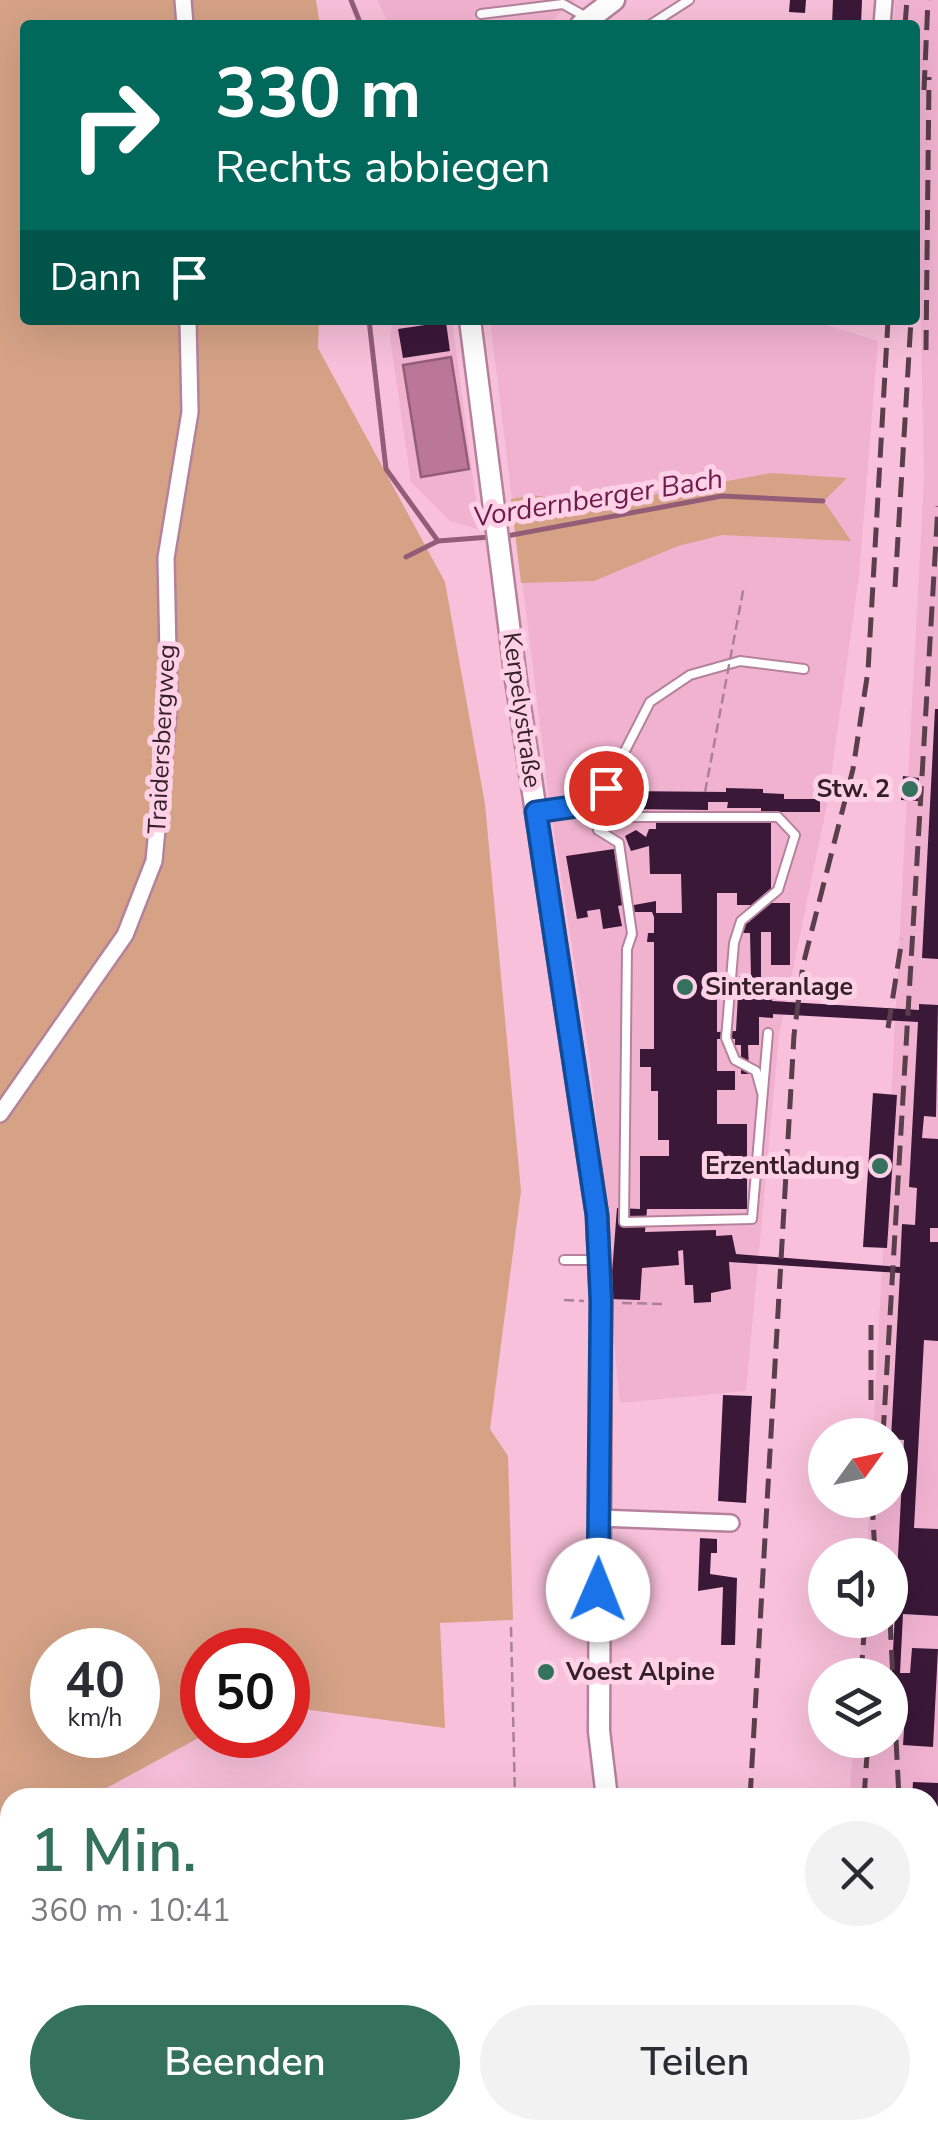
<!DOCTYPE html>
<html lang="de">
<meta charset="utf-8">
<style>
body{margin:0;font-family:"Nunito Sans",sans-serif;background:#f2f2f3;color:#2b2b33;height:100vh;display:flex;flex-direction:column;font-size:38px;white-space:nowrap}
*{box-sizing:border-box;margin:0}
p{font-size:32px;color:#7c7c81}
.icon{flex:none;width:55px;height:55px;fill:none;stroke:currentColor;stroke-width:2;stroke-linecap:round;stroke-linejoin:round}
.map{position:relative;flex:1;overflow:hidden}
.panel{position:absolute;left:0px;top:1788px;width:940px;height:352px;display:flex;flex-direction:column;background:#fff;border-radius:30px 30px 0 0;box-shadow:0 10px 40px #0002}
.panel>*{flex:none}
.banner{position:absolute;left:20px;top:20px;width:900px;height:305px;border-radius:10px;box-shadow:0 10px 40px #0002;background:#00695c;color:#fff;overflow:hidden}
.needle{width:65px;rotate:57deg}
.buttons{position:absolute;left:808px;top:1418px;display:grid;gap:20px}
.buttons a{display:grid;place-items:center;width:100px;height:100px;border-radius:50%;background:#fff;box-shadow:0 10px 40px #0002;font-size:50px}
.speed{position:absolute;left:30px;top:1628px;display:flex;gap:20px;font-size:50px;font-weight:700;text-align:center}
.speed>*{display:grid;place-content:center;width:130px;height:130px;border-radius:50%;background:#fff;box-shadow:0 10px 40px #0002;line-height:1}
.speed small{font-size:25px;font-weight:400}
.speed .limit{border:15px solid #d22;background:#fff;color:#111}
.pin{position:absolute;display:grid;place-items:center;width:85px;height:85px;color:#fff;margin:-42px;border:5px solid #fff;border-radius:50%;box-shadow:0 2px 10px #0007}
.me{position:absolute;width:110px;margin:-55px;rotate:1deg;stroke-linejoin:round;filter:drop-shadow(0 0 8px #0008)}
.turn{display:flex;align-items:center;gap:35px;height:210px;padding:0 30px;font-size:45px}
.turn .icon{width:130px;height:130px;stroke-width:2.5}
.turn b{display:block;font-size:70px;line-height:85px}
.then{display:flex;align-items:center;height:95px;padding:0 30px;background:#0003;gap:20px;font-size:38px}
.round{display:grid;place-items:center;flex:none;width:105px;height:105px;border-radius:52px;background:#f2f2f3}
.headline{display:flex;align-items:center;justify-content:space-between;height:170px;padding:0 30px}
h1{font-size:60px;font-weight:600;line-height:75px;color:#35725e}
.primary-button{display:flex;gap:20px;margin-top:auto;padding:20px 30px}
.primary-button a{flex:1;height:115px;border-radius:60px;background:#35725e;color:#fff;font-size:40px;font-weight:600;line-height:115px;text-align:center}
.primary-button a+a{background:#f2f2f3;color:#2b2b33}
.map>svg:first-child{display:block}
.built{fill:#f1b2d0}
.green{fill:#d5a286;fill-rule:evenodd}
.water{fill:#bb7798;stroke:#935d77;stroke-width:2.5}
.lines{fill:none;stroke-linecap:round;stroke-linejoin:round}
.stream{stroke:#935d77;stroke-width:5}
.building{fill:#3a1838;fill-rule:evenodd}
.lane-casing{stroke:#b6829b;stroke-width:12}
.street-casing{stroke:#b6829b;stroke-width:20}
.secondary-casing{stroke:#b6829b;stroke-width:25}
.path{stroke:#ab8194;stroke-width:2.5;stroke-dasharray:10 5;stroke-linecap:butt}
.lane{stroke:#fff;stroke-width:8}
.street{stroke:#fff;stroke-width:15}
.secondary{stroke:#fff;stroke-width:20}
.rail{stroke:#5a3e4b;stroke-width:5;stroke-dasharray:20 10;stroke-linecap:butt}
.path-bridge{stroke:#ab8194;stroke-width:2.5;stroke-dasharray:10 5;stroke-linecap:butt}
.route-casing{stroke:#114b97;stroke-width:25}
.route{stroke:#1a73e8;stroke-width:18}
.poi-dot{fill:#35725e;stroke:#fed1e6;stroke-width:4}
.labels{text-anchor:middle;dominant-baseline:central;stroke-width:10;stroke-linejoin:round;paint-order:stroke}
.street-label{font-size:25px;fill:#35202a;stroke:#fed1e6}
.poi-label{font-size:25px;font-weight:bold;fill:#35202a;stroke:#fed1e6;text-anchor:end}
.water-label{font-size:28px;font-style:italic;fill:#6d1b4a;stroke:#fed1e6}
</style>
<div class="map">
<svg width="938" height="2138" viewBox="0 0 938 2138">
<rect width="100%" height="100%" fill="#f8c0da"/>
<g class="built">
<polygon points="377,0 575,0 547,25 389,25"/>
<polygon points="895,0 938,0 938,2138 822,2138 822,2130 930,2130 930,1798 849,1797 854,1740 890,1740 890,1675 859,1675 863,1620 890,1620 890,1555 867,1555 870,1500 890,1500 890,1435 873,1435 924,479 915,25 894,25"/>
<polygon points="393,320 452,320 480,530 450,521 411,482 390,338"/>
<polygon points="490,320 809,320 878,341 859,576 827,805 779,1036 746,1391 620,1403 610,1299 610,1241 590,1061 550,806"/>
</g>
<g class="green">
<path d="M0,0H316L320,25H25V320H319L318,348L445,582L485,804L521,1191L490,1429L508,1456L513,1620L440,1623L445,1728L288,1707V1650H202L204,1735L90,1797L10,1798V1833L0,1831ZM52,1650H138V1735H52Z"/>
<polygon points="771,473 847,478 824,501 851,541 722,535 678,546 594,581 521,583 511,499 534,495 594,506"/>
</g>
<polygon class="water" points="451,357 469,469 421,477 403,365"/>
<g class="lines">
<g class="stream">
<polyline points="351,0 361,25"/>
<polyline points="369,320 386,469 438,541 490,537"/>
<polyline points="501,537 722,496 823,501"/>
<polyline points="406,557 438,541"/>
</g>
</g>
<g class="building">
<polygon points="790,0 806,0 805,13 789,12"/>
<polygon points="833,0 862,0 861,25 832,25"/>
<polygon points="446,322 450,351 403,358 398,329"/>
<polygon points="935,709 938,709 938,959 922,958"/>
<polygon points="903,776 919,778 918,801 901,800"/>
<path d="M726,788L763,789V793L784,794V799H820V812H771V903H790V965H771V932H761V982H772V1001L919,1010V1004L938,1005L936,1117L924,1116L922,1138L938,1139V1228H930V1242H938V1341L924,1340L914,1528L938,1529V1616L903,1614L900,1673H910L912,1648L938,1649L933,1747L903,1745L906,1699L890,1698V1675H886V1670L892,1671L904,1440L891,1439L900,1273L729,1262L731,1289L711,1293V1302L694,1303L693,1285H685L683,1250L678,1251L679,1265L642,1268L640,1300L610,1299L617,1208L640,1209V1156H669V1140H658V1091H651V1067H640V1049H654V942H647L648,933H654V917L652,912H634V905L656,901V913H682L681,874H650L649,846L631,851L625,836L636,830L646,837L649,829H656V823H761V808H727L728,802H708V810L622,809V791L726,792ZM717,893H737V905H750V922H743V933H750L751,976H739L736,1031L717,1032ZM773,1014L918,1022L909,1187L917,1188L915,1225L902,1224L900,1267L736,1254L732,1235L716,1236V1230L645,1232L647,1209H747V1124H717V1090H735V1071H717V1039H735V1045H741V1074H749L748,1045H759V1017L773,1018Z"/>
<polygon points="614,849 623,905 618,906 622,926 603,929 600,909 587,911 588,917 577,919 566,856"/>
<polygon points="873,1093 897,1095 887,1248 863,1247"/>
<polygon points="723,1395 752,1396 746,1503 718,1501"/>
<polygon points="700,1538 717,1539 717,1553 711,1553 710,1574 737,1578 735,1645 721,1645 723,1587 698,1591"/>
<polygon points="913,1782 938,1783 937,1946 930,1946 930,1798 912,1798"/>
<polygon points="0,1849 10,1865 10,1878 0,1884"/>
<polygon points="10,2004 10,2024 0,2029 0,2009"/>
<polygon points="75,2130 107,2130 91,2138 80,2138"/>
<polygon points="849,2130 870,2130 869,2138 848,2138"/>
</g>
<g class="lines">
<g class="lane-casing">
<g id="lane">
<polyline points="481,14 563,4 588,18"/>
<polyline points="650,25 689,0"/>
<polyline points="540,812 593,804 606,788 650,702 690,675 740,661 804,669"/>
<polyline points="762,1093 756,1071 735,1060 726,1038 734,943 741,921 778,890 795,835 778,817 619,817 593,804 598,830 619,843 632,934 627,949 624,1222 752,1219 768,1033"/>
<polyline points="564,1260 599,1260"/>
<polyline points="930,2108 938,2101"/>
<polyline points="910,2138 913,2130"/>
</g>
</g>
<g class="street-casing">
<g id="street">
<polyline points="183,0 185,25"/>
<polyline points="882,25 884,0"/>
<polyline points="0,1114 125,935 154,861 169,702 166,558 190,412 188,320"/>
<polyline points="599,1518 731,1523"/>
<polyline points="0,2000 10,1995"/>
<polyline points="0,2127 11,2138"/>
<polyline points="335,2130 351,2138"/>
<polyline points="135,2138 149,2130"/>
</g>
</g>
<g class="secondary-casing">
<g id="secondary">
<polyline points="581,25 614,0"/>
<polyline points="470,320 516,680 597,1215 601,1301 599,1731 607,1798"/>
<polyline points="662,2130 663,2138"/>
</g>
</g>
<g class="path">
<polyline points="564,1300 584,1301"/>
<polyline points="622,1303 665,1304"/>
<polyline points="511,1627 515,1798"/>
</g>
<use href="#lane" class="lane"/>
<use href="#street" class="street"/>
<use href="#secondary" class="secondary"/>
<g class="rail">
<polyline points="905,25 907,0"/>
<polyline points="924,90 928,0"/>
<polyline points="926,350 929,77"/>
<polyline points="895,587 911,320"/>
<polyline points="888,1028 902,939"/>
<polyline points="871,1400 871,1325"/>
<polyline points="883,1435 938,506"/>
<polyline points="872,1500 875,1555"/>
<polyline points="890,1620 899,1798"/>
<polyline points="861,1675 865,1620"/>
<polyline points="750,1798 794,1035 803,965 853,769 868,671 888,320"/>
<polyline points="864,1798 868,1740"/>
<polyline points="930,1974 938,1959"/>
<polyline points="743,2130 743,2138"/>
<polyline points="833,2138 833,2130"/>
<polyline points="884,2138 884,2130"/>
</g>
<polyline class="path-bridge" points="705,792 744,586"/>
</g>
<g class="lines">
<g class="route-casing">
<polyline id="route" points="598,1590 601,1301 597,1215 536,812 592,804 606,788"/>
</g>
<use href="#route" class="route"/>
</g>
<g class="poi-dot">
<circle cx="910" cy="789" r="10"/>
<circle cx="685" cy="987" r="10"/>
<circle cx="880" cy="1166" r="10"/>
<circle cx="546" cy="1672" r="10"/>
</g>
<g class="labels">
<g class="street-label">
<text transform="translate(522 710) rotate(82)">Kerpelystraße</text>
<text transform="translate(162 739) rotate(-87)">Traidersbergweg</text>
</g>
<g class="poi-label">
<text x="890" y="789">Stw. 2</text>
<text x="705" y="987" text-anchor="start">Sinteranlage</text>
<text x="860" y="1166">Erzentladung</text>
<text x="566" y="1672" text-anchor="start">Voest Alpine</text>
</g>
<g class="water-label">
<text transform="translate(598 498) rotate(-9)">Vordernberger Bach</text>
</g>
</g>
</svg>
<div class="buttons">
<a><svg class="needle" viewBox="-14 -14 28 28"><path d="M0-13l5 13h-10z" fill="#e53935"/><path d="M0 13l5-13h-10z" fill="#7c7c81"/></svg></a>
<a><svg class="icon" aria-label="sound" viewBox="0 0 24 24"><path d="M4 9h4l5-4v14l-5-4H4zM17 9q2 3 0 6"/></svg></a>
<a><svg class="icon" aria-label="layers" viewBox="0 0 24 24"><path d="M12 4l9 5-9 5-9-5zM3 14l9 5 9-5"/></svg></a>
</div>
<div class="speed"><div>40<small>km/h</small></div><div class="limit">50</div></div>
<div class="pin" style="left:606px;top:788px;background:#d93025"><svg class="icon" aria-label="arrive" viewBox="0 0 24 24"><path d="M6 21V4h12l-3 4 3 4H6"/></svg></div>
<svg class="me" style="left:598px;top:1590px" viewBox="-20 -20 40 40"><circle r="19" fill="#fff"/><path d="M0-13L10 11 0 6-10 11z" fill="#1a73e8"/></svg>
<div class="banner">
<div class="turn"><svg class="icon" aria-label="right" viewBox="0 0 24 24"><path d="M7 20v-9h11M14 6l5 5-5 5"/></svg><div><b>330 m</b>Rechts abbiegen</div></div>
<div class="then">Dann<svg class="icon" aria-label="arrive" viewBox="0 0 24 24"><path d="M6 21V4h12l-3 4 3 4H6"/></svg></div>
</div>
<section class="panel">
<div class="headline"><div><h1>1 Min.</h1><p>360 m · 10:41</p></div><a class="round"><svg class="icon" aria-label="close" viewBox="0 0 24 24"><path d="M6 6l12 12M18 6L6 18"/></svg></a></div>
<div class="primary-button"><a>Beenden</a><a>Teilen</a></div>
</section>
</div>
